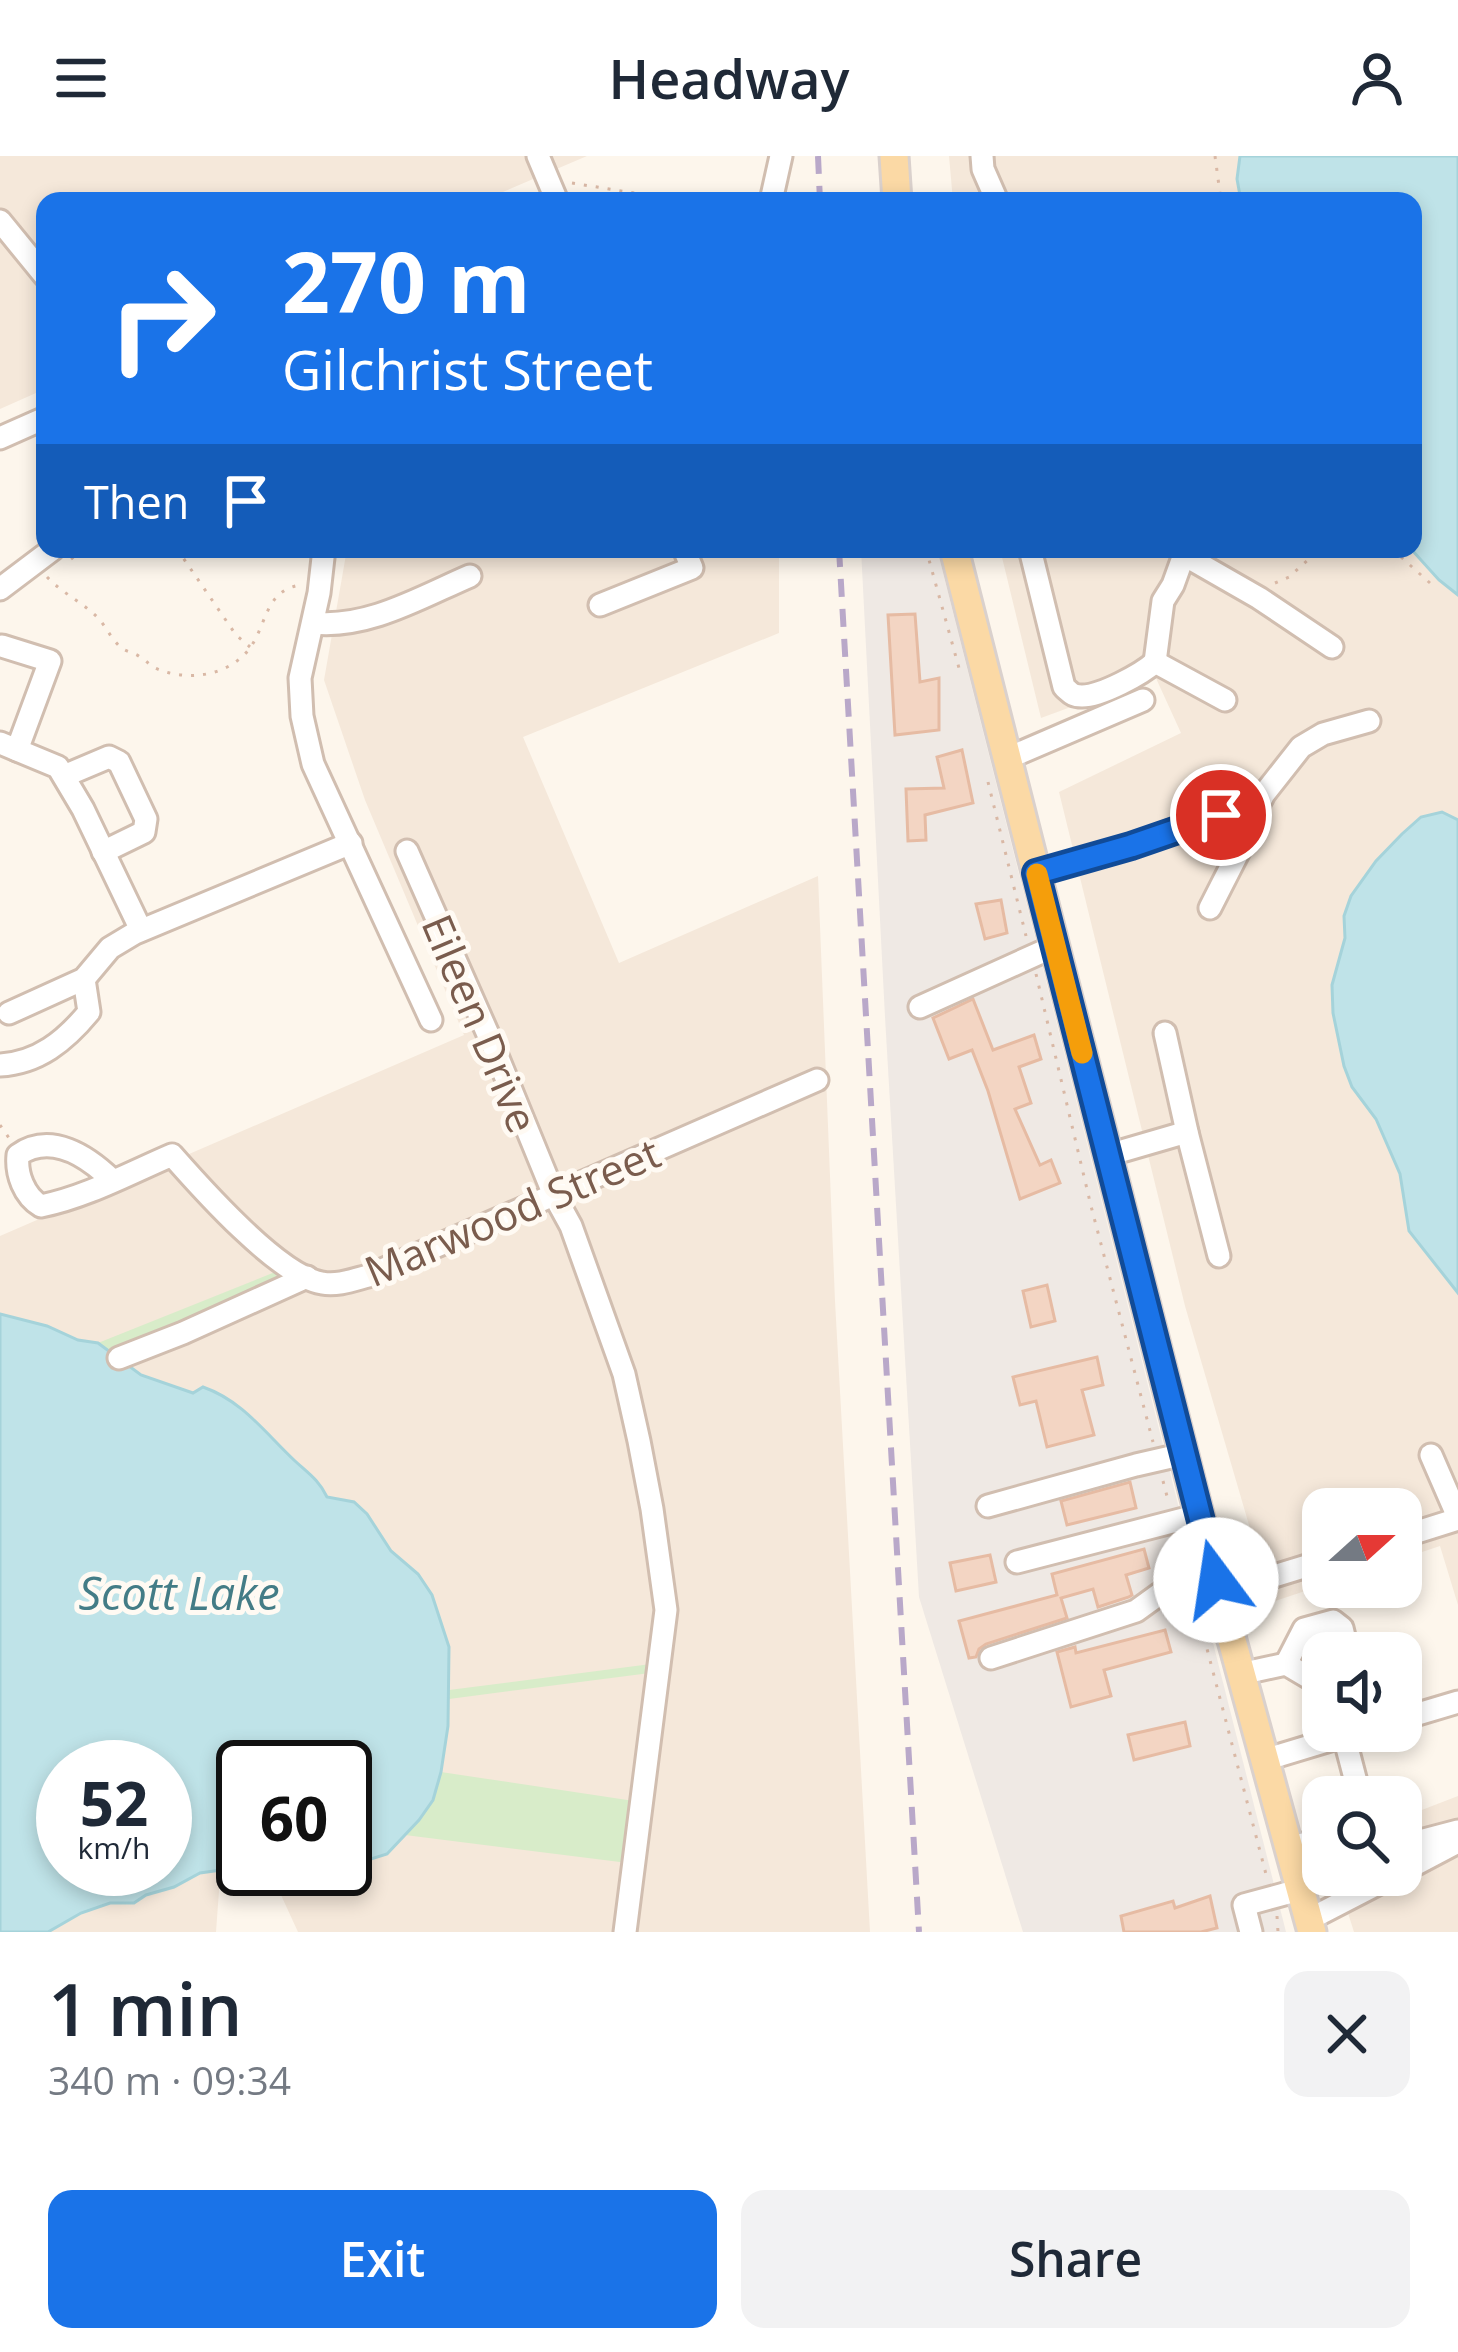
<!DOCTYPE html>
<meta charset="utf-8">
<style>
body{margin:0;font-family:"Open Sans",sans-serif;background:#f2f2f3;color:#1f2937;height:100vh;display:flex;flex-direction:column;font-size:45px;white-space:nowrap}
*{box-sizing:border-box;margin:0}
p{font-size:39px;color:#747a83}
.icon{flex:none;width:66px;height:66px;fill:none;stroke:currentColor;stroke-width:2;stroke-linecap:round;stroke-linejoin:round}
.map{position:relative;height:1776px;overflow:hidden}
.details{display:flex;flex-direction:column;background:#fff;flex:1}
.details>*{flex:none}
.hud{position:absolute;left:36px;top:36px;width:1386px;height:366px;border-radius:24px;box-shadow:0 6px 18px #0003;background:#1a73e8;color:#fff;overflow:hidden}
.needle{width:78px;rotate:69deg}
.fabs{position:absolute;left:1302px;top:1332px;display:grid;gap:24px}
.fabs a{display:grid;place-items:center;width:120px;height:120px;border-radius:24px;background:#fff;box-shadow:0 6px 18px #0003;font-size:60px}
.speed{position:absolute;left:36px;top:1584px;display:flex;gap:24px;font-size:60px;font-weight:700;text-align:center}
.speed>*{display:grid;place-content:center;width:156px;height:156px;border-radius:50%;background:#fff;box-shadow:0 6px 18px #0003;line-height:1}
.speed small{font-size:30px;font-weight:400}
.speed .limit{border:6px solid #111;border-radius:18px;background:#fff;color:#111}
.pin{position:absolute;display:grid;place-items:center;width:102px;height:102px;color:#fff;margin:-51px;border:6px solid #fff;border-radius:50%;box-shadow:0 3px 12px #0007}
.me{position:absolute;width:132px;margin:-66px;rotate:346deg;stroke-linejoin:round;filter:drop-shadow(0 0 9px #0008)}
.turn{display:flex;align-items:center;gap:42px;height:252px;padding:0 48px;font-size:54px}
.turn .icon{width:156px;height:156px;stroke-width:2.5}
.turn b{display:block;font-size:84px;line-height:102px}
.then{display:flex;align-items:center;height:114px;padding:0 48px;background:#0003;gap:24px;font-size:45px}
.round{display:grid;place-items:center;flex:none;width:126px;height:126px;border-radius:24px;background:#f2f2f3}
.overview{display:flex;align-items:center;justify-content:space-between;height:204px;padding:0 48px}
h1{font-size:72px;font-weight:600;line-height:90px}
.action{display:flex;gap:24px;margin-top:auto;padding:24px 48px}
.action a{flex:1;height:138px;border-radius:24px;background:#1a73e8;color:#fff;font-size:48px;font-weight:600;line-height:138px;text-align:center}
.action a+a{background:#f2f2f3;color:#1f2937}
header{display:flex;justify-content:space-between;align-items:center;height:156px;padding:0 48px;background:#fff;font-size:54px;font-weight:600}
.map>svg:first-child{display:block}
.residential{fill:#f5e8da;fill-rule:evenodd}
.industrial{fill:#efe9e4}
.green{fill:#d8ecc9}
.water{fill:#bfe3e8;stroke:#a5d3da;stroke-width:3;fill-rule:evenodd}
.building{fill:#f3d5c3;stroke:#e6bba3;stroke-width:3}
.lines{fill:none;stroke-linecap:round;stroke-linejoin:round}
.minor-casing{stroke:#d1beb0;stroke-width:27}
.major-casing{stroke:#dad1cd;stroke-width:33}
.path{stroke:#d9b8a5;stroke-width:3;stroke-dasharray:3 9;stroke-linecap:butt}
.minor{stroke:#fff;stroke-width:21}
.major{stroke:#fbd9a5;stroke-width:27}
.rail{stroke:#b9a8c9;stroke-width:6;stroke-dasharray:18 12;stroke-linecap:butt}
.route-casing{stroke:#114b97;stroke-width:30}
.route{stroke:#1a73e8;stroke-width:21}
.slow{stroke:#f59e0b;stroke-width:21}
.labels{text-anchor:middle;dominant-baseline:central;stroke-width:10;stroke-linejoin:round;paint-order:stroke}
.street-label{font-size:42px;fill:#7a5c4d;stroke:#fffaf3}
.water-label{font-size:45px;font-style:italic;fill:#437c86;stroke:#fffaf3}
</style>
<header><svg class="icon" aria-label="menu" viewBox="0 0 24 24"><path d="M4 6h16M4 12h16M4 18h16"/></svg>Headway<svg class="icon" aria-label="person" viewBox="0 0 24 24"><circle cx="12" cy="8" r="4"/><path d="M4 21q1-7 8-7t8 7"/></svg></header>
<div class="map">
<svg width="1458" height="1776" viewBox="0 0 1458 1776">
<rect width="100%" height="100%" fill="#fdf6ec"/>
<g class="residential">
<polygon points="0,0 587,0 482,45 45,45 45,233 0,253"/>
<polygon points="949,0 1458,0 1458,1449 1440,1390 1401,1403 1401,1353 1323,1353 1323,1429 1269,1447 1261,1410 1185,1150 1059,636 1181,577 1155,520 1041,562 1000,393 1413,393 1413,45 953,45"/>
<path d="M347,393H779V477L523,581L619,807L818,720L835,1145L870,1776H298L269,1713H345V1611H243L227,1625L216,1776H0V1080L464,879L365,644L324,524ZM63,1611H165V1713H63Z"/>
<polygon points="1458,1640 1458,1776 1354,1776 1336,1719 1401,1719 1401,1662"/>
</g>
<polygon class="industrial" points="861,393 937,393 1286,1776 1023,1776 919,1441 885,861"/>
<g class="green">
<polygon points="285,1112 314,1129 125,1206 98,1187"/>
<polygon points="651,1508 650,1517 449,1543 449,1534"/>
<path d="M441,1616L634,1645L628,1707L405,1679C423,1660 436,1641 441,1616Z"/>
</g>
<g class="water">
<polygon points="1240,0 1458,0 1458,439 1439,424 1411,393 1413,45 1241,45 1237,23"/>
<polygon points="1442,656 1458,664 1458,1137 1409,1075 1400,1018 1376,963 1352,931 1344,910 1333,857 1332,829 1345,782 1344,760 1351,740 1376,705 1402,678 1421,661"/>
<path d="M0,1158L47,1170L78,1184L98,1187L141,1219L193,1237L203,1231C243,1245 265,1277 295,1305C308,1317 319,1324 327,1341L354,1346L367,1358L391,1395L418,1418L432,1439L449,1491L448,1570L441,1616L433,1644L419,1664L387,1698L355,1708H345V1611H243V1711L200,1717L174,1731L146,1739L134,1747H110L81,1757L48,1776H0ZM63,1611H165V1713H63Z"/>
</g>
<g class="building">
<polygon points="915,458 920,526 939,522 939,574 895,579 888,459"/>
<polygon points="962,594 973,647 925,659 926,684 908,685 906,633 944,632 937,601"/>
<polygon points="1001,744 1007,777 985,783 976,748"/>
<polygon points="973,843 993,894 1034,879 1041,903 1019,911 1031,947 1015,953 1040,1009 1051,1004 1060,1027 1020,1043 988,935 972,894 949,903 933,862"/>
<polygon points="1047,1129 1055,1165 1031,1171 1023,1135"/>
<polygon points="1097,1201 1103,1229 1082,1234 1094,1279 1047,1291 1036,1245 1020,1249 1013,1221"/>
<polygon points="1130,1326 1136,1352 1067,1369 1061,1345"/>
<polygon points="1144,1393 1149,1412 1126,1419 1132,1439 1129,1441 1098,1451 1093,1433 1061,1442 1067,1462 986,1488 979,1493 976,1501 969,1502 959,1465 1057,1439 1052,1418"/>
<polygon points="990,1399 996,1426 956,1435 950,1407"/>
<polygon points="1165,1474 1171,1496 1104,1514 1111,1540 1071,1551 1057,1496 1075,1491 1076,1497"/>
<polygon points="1185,1566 1190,1590 1134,1604 1128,1579"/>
<polygon points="1210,1740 1217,1772 1201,1776 1124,1776 1121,1760 1173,1745 1175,1752"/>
</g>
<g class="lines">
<g class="minor-casing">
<g id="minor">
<polyline points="538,0 557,45"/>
<polyline points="982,0 983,13 997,45"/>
<polyline points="771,45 781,0"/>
<polyline points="0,65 45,120"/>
<polyline points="0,282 45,262"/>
<polyline points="324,393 319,437 300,522 302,560 313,608 431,864"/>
<path d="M1030,393L1064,531C1071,537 1072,540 1082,540C1101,540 1142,518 1155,506"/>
<polyline points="1184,399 1259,442 1332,491"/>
<polyline points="0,433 53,393"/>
<polyline points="600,449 692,412 684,393"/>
<path d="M313,467C368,473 421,441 470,420"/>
<polyline points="2,490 50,505 17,594"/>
<polyline points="1155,506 1163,445 1173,429 1186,393"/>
<polyline points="1155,506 1225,544"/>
<polyline points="0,587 58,611 83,653 141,774"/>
<polyline points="1008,602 1143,544"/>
<polyline points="64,620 109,601 119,606 146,663 144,676 103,696"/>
<polyline points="407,695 491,885 554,1039 571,1070 624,1218 639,1285 652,1353 666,1454 625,1776"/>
<polyline points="1037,717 1131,690 1184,670 1258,648"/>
<polyline points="1210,752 1238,697 1249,667 1264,638 1301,591 1323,578 1369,565"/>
<polyline points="920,851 1055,790"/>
<polyline points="9,857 84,823 110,792 135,777 351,687"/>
<polyline points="1165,877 1187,976 1219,1100"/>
<path d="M0,909C38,907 65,885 89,856L84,823"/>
<polyline points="1108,999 1187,976"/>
<path d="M112,1024C87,1000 51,976 18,999C16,1018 24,1040 41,1050C86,1041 130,1017 172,999C201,1032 279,1120 322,1127C337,1130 353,1124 368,1120L817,924"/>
<polyline points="119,1202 183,1177 307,1121"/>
<polyline points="1431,1299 1458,1361"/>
<polyline points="988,1350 1136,1309 1184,1298"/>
<polyline points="1401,1381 1458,1363"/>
<polyline points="1017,1406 1199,1359"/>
<polyline points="1219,1437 1323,1405"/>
<polyline points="991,1502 1136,1455 1165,1434 1216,1424"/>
<polyline points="1286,1508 1304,1473 1333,1465 1342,1472 1348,1497"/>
<polyline points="1240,1518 1286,1508 1318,1527 1323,1526"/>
<polyline points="1401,1563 1458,1546"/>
<polyline points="1344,1580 1356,1626 1354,1641"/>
<polyline points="1264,1604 1360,1575"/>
<polyline points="1401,1690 1458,1675"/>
<polyline points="1288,1692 1323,1683"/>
<polyline points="1293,1712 1323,1707"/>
<polyline points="1401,1716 1458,1686"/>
<polyline points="1308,1764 1395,1719"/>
<polyline points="1251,1776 1244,1749 1299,1734"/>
</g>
</g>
<g class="major-casing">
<g id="major">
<polyline points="894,0 897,45"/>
<polyline points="954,393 1219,1437 1312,1776"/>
</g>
</g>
<g class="path">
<polyline points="1215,0 1221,45"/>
<polyline points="572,27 683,45"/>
<polyline points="177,393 236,479 250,491"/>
<polyline points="926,393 959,512"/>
<polyline points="1392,393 1430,427"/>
<polyline points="71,403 84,393"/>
<path d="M47,421C63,438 84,447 99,463C107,472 112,485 123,493C128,496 135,497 140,501C146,504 149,509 155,512C186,526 228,521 250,492C267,468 265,435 300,429"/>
<polyline points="1275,427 1289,421 1320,393"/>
<polyline points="988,626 1026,780"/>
<polyline points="1036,818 1091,1050 1153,1286"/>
<polyline points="0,969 9,982"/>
<polyline points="1163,1325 1168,1344"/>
<polyline points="1178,1383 1185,1408"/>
<polyline points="1195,1447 1267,1722"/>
<polyline points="1277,1760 1278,1776"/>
</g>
<use href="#minor" class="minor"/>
<use href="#major" class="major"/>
<g class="rail">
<polyline points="818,0 820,45"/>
<polyline points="839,393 919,1776"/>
</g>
</g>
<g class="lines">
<g class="route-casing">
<polyline id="route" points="1216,1424 1036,717 1131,690 1221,659"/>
</g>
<use href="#route" class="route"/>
<polyline class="slow" points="1037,718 1082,897"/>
</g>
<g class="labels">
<g class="street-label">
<text transform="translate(481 867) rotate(67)">Eileen Drive</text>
<text transform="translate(512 1055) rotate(-23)">Marwood Street</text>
</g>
<g class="water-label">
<text x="179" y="1436">Scott Lake</text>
</g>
</g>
</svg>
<div class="fabs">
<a><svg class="needle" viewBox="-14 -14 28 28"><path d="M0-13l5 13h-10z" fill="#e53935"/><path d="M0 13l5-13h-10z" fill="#747a83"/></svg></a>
<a><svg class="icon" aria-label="sound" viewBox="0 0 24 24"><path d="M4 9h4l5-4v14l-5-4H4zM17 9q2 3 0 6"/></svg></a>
<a><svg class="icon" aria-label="search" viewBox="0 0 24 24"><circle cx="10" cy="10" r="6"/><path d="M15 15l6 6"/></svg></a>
</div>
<div class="speed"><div>52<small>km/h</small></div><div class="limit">60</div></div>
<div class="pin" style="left:1221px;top:659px;background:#d93025"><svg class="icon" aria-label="arrive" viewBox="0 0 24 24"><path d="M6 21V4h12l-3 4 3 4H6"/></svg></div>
<svg class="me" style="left:1216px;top:1424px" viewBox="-20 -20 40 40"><circle r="19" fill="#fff"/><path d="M0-13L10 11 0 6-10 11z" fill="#1a73e8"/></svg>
<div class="hud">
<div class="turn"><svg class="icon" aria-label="right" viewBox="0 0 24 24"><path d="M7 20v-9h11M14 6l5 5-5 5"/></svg><div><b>270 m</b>Gilchrist Street</div></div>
<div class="then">Then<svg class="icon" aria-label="arrive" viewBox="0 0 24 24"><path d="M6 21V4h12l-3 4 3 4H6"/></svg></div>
</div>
</div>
<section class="details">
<div class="overview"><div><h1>1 min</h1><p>340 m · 09:34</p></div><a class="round"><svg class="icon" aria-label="close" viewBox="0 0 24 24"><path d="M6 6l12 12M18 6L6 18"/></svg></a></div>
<div class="action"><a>Exit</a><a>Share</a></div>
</section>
